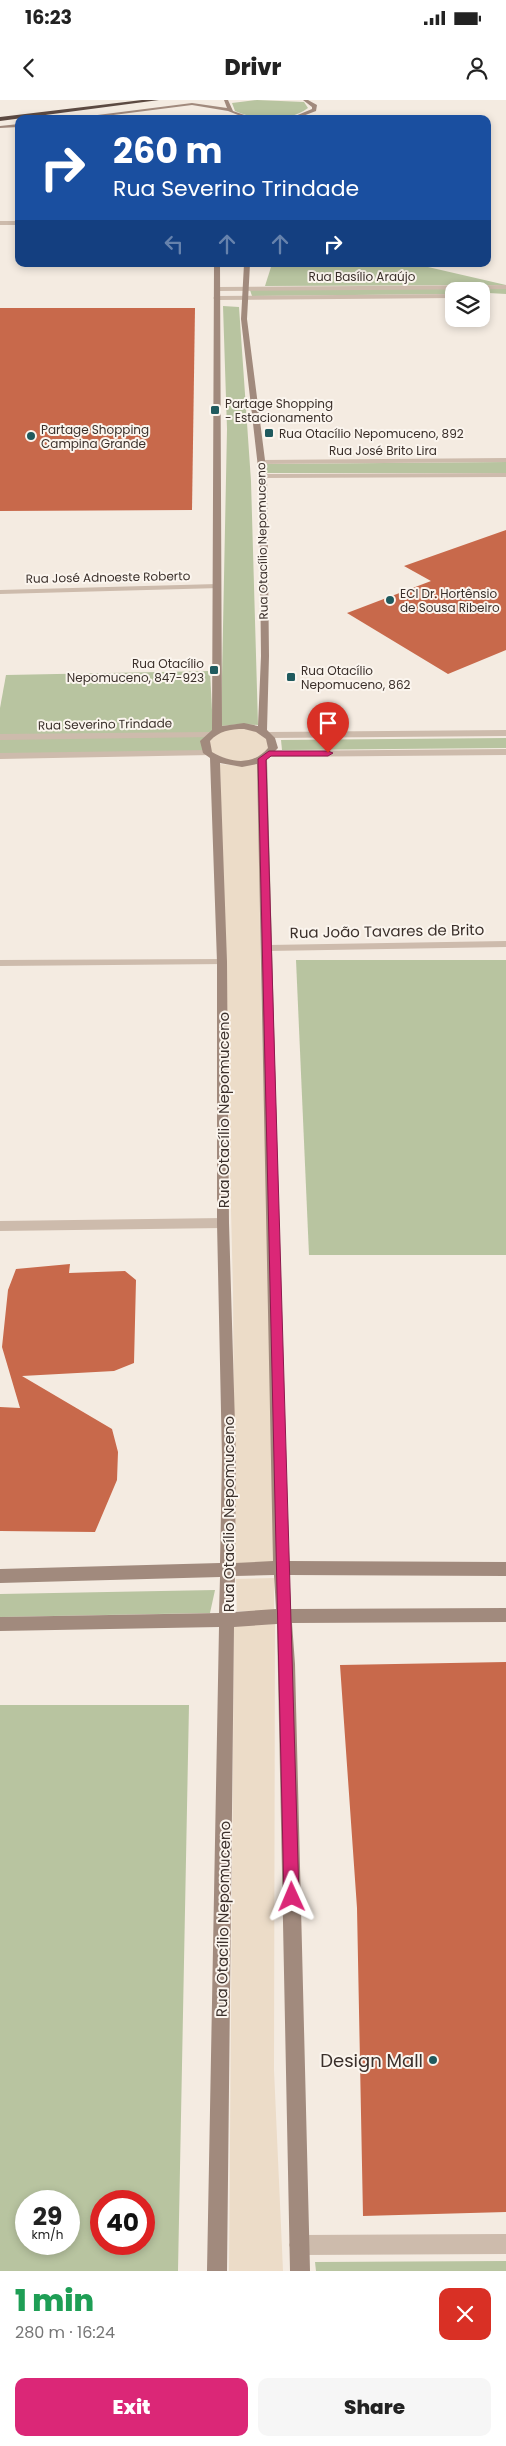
<!DOCTYPE html>
<meta charset="utf-8">
<style>
body{margin:0;font-family:Poppins,sans-serif;background:#f6f6f6;color:#222;height:100vh;display:flex;flex-direction:column;font-size:19px;white-space:nowrap}
*{box-sizing:border-box;margin:0}
p{font-size:16px;color:#767676}
.icon{flex:none;width:28px;height:28px;fill:none;stroke:currentColor;stroke-width:2;stroke-linecap:round;stroke-linejoin:round}
.map{position:relative;height:2171px;overflow:hidden}
.sheet{display:flex;flex-direction:column;background:#fff;flex:1}
.sheet>*{flex:none}
.top-card{position:absolute;left:15px;top:15px;width:476px;height:152px;border-radius:10px;box-shadow:0 2px 8px #0003;background:#1a4fa0;color:#fff;overflow:hidden}
.tools{position:absolute;left:445px;top:182px;display:grid;gap:10px}
.tools a{display:grid;place-items:center;width:45px;height:45px;border-radius:10px;background:#fff;box-shadow:0 2px 8px #0003;font-size:25px}
.speed{position:absolute;left:15px;top:2090px;display:flex;gap:10px;font-size:25px;font-weight:700;text-align:center}
.speed>*{display:grid;place-content:center;width:65px;height:65px;border-radius:50%;background:#fff;box-shadow:0 2px 8px #0003;line-height:1}
.speed small{font-size:12px;font-weight:400}
.speed .limit{border:8px solid #d22;background:#fff;color:#111}
.pin{position:absolute;display:grid;place-items:center;width:42px;height:42px;color:#fff;margin:-51px -21px;border-radius:50% 50% 50% 0;rotate:-45deg;box-shadow:0 0 5px #0007}
.pin .icon{rotate:45deg}
.me{position:absolute;width:55px;margin:-28px;rotate:359deg;stroke-linejoin:round;filter:drop-shadow(0 0 4px #0008)}
.turn{display:flex;align-items:center;gap:18px;height:105px;padding:0 15px;font-size:22px}
.turn .icon{width:65px;height:65px;stroke-width:2.5}
.turn b{display:block;font-size:35px;line-height:42px}
.lanes{display:flex;align-items:center;height:48px;padding:0 15px;background:#0003;justify-content:center;gap:25px;direction:ltr}
.lanes .off{opacity:.35}
.round{display:grid;place-items:center;flex:none;width:52px;height:52px;border-radius:10px;background:#f6f6f6}
.summary{display:flex;align-items:center;justify-content:space-between;height:85px;padding:0 15px}
h1{font-size:30px;font-weight:800;line-height:38px;color:#1e9e55}
.cta{display:flex;gap:10px;margin-top:auto;padding:10px 15px}
.cta a{flex:1;height:58px;border-radius:10px;background:#db2777;color:#fff;font-size:20px;font-weight:800;line-height:58px;text-align:center}
.cta a+a{background:#f6f6f6;color:#222}
.status{display:flex;justify-content:space-between;align-items:center;height:35px;padding:0 25px;background:#fff;direction:ltr}
.status svg{height:14px;fill:currentColor}
header{display:flex;justify-content:space-between;align-items:center;height:65px;padding:0 15px;background:#fff;font-size:22px;font-weight:800}
.map>svg:first-child{display:block}
.green{fill:#b8c4a0;fill-rule:evenodd}
.plaza{fill:#ecdcc8}
.building{fill:#c8694b}
.lines{fill:none;stroke-linecap:round;stroke-linejoin:round}
.street{fill:#cdbbac;fill-rule:evenodd}
.secondary{fill:#a18a7d;fill-rule:evenodd}
.highway{fill:#5c4a42;fill-rule:evenodd}
.route{fill:#db2777;stroke:#8e194d}
.poi-dot{fill:#1f5a5e;stroke:#fbf5ee;stroke-width:2}
.labels{text-anchor:middle;dominant-baseline:central;stroke-width:4;stroke-linejoin:round;paint-order:stroke}
.far-street-label{font-size:12px;fill:#3b302b;stroke:#fbf5ee}
.far-poi-label{font-size:12px;fill:#3b302b;stroke:#fbf5ee;text-anchor:start}
.street-label{font-size:15px;fill:#3b302b;stroke:#fbf5ee}
.near-poi-label{font-size:18px;fill:#3b302b;stroke:#fbf5ee;text-anchor:end}
</style>
<div class="status"><b>16:23</b><svg viewBox="0 0 49 12"><path d="M0 12V9h3v3zM5 12V6h3v6zM10 12V3h3v9zM15 12V0h3v12zM26 1h20v11H26zM47 4h2v5h-2z"/></svg></div>
<header><svg class="icon" aria-label="back" viewBox="0 0 24 24"><path d="M15 5l-7 7 7 7"/></svg>Drivr<svg class="icon" aria-label="person" viewBox="0 0 24 24"><circle cx="12" cy="8" r="4"/><path d="M4 21q1-7 8-7t8 7"/></svg></header>
<div class="map">
<svg width="506" height="2171" viewBox="0 0 506 2171">
<rect width="100%" height="100%" fill="#f4ebe1"/>
<g class="green">
<path d="M257,0L304,2L308,8C287,23 258,21 235,11L232,3Z"/>
<polygon points="280,164 415,164 506,185 265,186 271,167"/>
<polygon points="506,188 506,194 454,191 454,194 252,196 250,190"/>
<polygon points="223,206 239,207 251,381 258,625 241,624 221,626 227,329"/>
<polygon points="506,362 506,373 264,373 263,364"/>
<polygon points="210,571 213,630 208,634 0,634 0,608 6,575"/>
<polygon points="206,636 205,652 0,654 0,639"/>
<polygon points="506,638 506,648 282,650 281,640"/>
<polygon points="506,860 506,1155 309,1155 296,860"/>
<polygon points="215,1490 210,1513 0,1517 0,1494"/>
<path d="M0,1605H189L178,2171H0ZM26,2101H69V2144H26ZM101,2101H144V2144H101Z"/>
<polygon points="506,2161 506,2171 316,2171 315,2162"/>
</g>
<g class="plaza">
<polygon points="247,628 257,631 269,641 270,647 266,653 251,661 235,662 213,654 208,646 210,639 222,630"/>
<polygon points="259,663 260,846 276,1464 235,1464 233,1191 220,664 240,666"/>
<polygon points="274,1478 274,1511 237,1511 236,1479"/>
<polygon points="275,1524 274,1970 283,2171 229,2171 234,1526"/>
</g>
<g class="building">
<polygon points="0,208 195,208 192,410 0,411"/>
<polygon points="506,430 506,550 448,574 347,513 431,481 404,466"/>
<polygon points="70,1164 69,1173 125,1171 136,1180 134,1263 114,1271 22,1276 112,1329 118,1352 117,1380 95,1432 0,1431 0,1307 20,1308 2,1247 8,1190 16,1169"/>
<polygon points="506,1562 506,2112 363,2116 357,1808 340,1565"/>
</g>
<g class="lines">
<g class="street">
<rect x="0" y="121" width="19" height="4"/>
<polygon points="506,185 506,189 218,191 215,189 218,187"/>
<polygon points="454,194 454,198 216,200 213,198 216,196"/>
<polygon points="506,358 506,362 261,364 257,362 261,360"/>
<polygon points="506,373 506,377 263,378 259,376 263,374"/>
<polygon points="217,484 221,486 220,488 0,494 0,490"/>
<polygon points="506,630 506,636 269,638 264,635 269,632"/>
<polygon points="210,632 215,635 213,637 0,640 0,634"/>
<polygon points="506,649 506,655 269,657 264,654 269,651"/>
<polygon points="208,650 211,651 211,655 0,659 0,653"/>
<polygon points="506,841 506,847 268,851 263,848 268,845"/>
<polygon points="222,859 227,862 226,864 0,866 0,860"/>
<polygon points="223,1118 228,1120 229,1123 228,1126 223,1128 0,1131 0,1121"/>
<polygon points="506,2134 506,2154 299,2155 292,2152 289,2145 292,2138 299,2135"/>
</g>
<g class="secondary">
<polygon points="224,0 228,0 233,11 256,19 248,19 228,11 192,5 82,19 66,19 192,3 227,8"/>
<polygon points="303,0 308,0 317,5 316,11 295,19 288,19 312,9 312,7"/>
<polygon points="19,24 19,27 0,28 0,26"/>
<path d="M214,164H220L222,626L244,623L258,626L261,556L259,376L241,219L244,164H250L247,219L267,376L269,556L267,630L275,638L278,648L267,659L288,1461L506,1462V1476L289,1475L291,1509L506,1508V1522L292,1523L295,1564L310,2171H290L277,1524L234,1527L227,2171H207L219,1527L0,1531V1517L219,1513L220,1477L0,1483V1469L220,1463L222,1358L217,1123V862L210,658L203,653L200,641L212,630ZM244,629L256,632L266,639L268,648C253,666 231,663 212,652L210,641C219,631 230,629 244,629ZM220,663L242,667L257,664L273,1461L235,1463L236,1358L229,1123L227,862ZM274,1475L276,1509L234,1512L235,1476Z"/>
</g>
<polygon class="highway" points="142,0 159,0 0,21 0,17"/>
</g>
<polygon class="route" points="269,651 328,651 333,653 328,656 271,656 266,660 299,1797 297,1802 292,1805 286,1802 284,1797 258,659"/>
<g class="poi-dot">
<rect x="210" y="305" width="10" height="10" rx="2.5"/>
<rect x="264" y="328" width="10" height="10" rx="2.5"/>
<circle cx="31" cy="336" r="5"/>
<circle cx="390" cy="500" r="5"/>
<rect x="209" y="565" width="10" height="10" rx="2.5"/>
<rect x="286" y="572" width="10" height="10" rx="2.5"/>
<circle cx="433" cy="1960" r="5"/>
</g>
<g class="labels">
<g class="far-street-label">
<text x="362" y="176">Rua Basílio Araújo</text>
<text x="383" y="350">Rua José Brito Lira</text>
<text transform="translate(262 441) rotate(-91)">Rua Otacílio Nepomuceno</text>
<text transform="translate(108 477) rotate(-1)">Rua José Adnoeste Roberto</text>
<text transform="translate(105 624) rotate(-1)">Rua Severino Trindade</text>
</g>
<g class="far-poi-label">
<text x="225" y="303">Partage Shopping<tspan x="225" dy="14">- Estacionamento</tspan></text>
<text x="41" y="329">Partage Shopping<tspan x="41" dy="14">Campina Grande</tspan></text>
<text x="279" y="333">Rua Otacílio Nepomuceno, 892</text>
<text x="400" y="493">ECI Dr. Hortênsio<tspan x="400" dy="14">de Sousa Ribeiro</tspan></text>
<text x="204" y="563" text-anchor="end">Rua Otacílio<tspan x="204" dy="14">Nepomuceno, 847-923</tspan></text>
<text x="301" y="570">Rua Otacílio<tspan x="301" dy="14">Nepomuceno, 862</tspan></text>
</g>
<g class="street-label">
<text transform="translate(387 831) rotate(-1)">Rua João Tavares de Brito</text>
<text transform="translate(223 1010) rotate(-90)">Rua Otacílio Nepomuceno</text>
<text transform="translate(228 1414) rotate(-90)">Rua Otacílio Nepomuceno</text>
<text transform="translate(223 1819) rotate(-89)">Rua Otacílio Nepomuceno</text>
</g>
<g class="near-poi-label">
<text x="423" y="1960">Design Mall</text>
</g>
</g>
</svg>
<div class="tools">
<a><svg class="icon" aria-label="layers" viewBox="0 0 24 24"><path d="M12 4l9 5-9 5-9-5zM3 14l9 5 9-5"/></svg></a>
</div>
<div class="speed"><div>29<small>km/h</small></div><div class="limit">40</div></div>
<div class="pin" style="left:328px;top:653px;background:#d93025"><svg class="icon" aria-label="arrive" viewBox="0 0 24 24"><path d="M6 21V4h12l-3 4 3 4H6"/></svg></div>
<svg class="me" style="left:292px;top:1797px" viewBox="-20 -20 40 40"><path d="M0-17L14 15 0 8-14 15z" fill="#db2777" stroke="#fff" stroke-width="4"/></svg>
<div class="top-card">
<div class="turn"><svg class="icon" aria-label="right" viewBox="0 0 24 24"><path d="M7 20v-9h11M14 6l5 5-5 5"/></svg><div><b>260 m</b>Rua Severino Trindade</div></div>
<div class="lanes"><svg class="icon off" aria-label="left" viewBox="0 0 24 24"><path d="M17 20v-9H6M10 6l-5 5 5 5"/></svg><svg class="icon off" aria-label="ahead" viewBox="0 0 24 24"><path d="M12 20V5M6 11l6-6 6 6"/></svg><svg class="icon off" aria-label="ahead" viewBox="0 0 24 24"><path d="M12 20V5M6 11l6-6 6 6"/></svg><svg class="icon" aria-label="right" viewBox="0 0 24 24"><path d="M7 20v-9h11M14 6l5 5-5 5"/></svg></div>
</div>
</div>
<section class="sheet">
<div class="summary"><div><h1>1 min</h1><p>280 m · 16:24</p></div><a class="round" style="background:#d93025;color:#fff"><svg class="icon" aria-label="close" viewBox="0 0 24 24"><path d="M6 6l12 12M18 6L6 18"/></svg></a></div>
<div class="cta"><a>Exit</a><a>Share</a></div>
</section>
